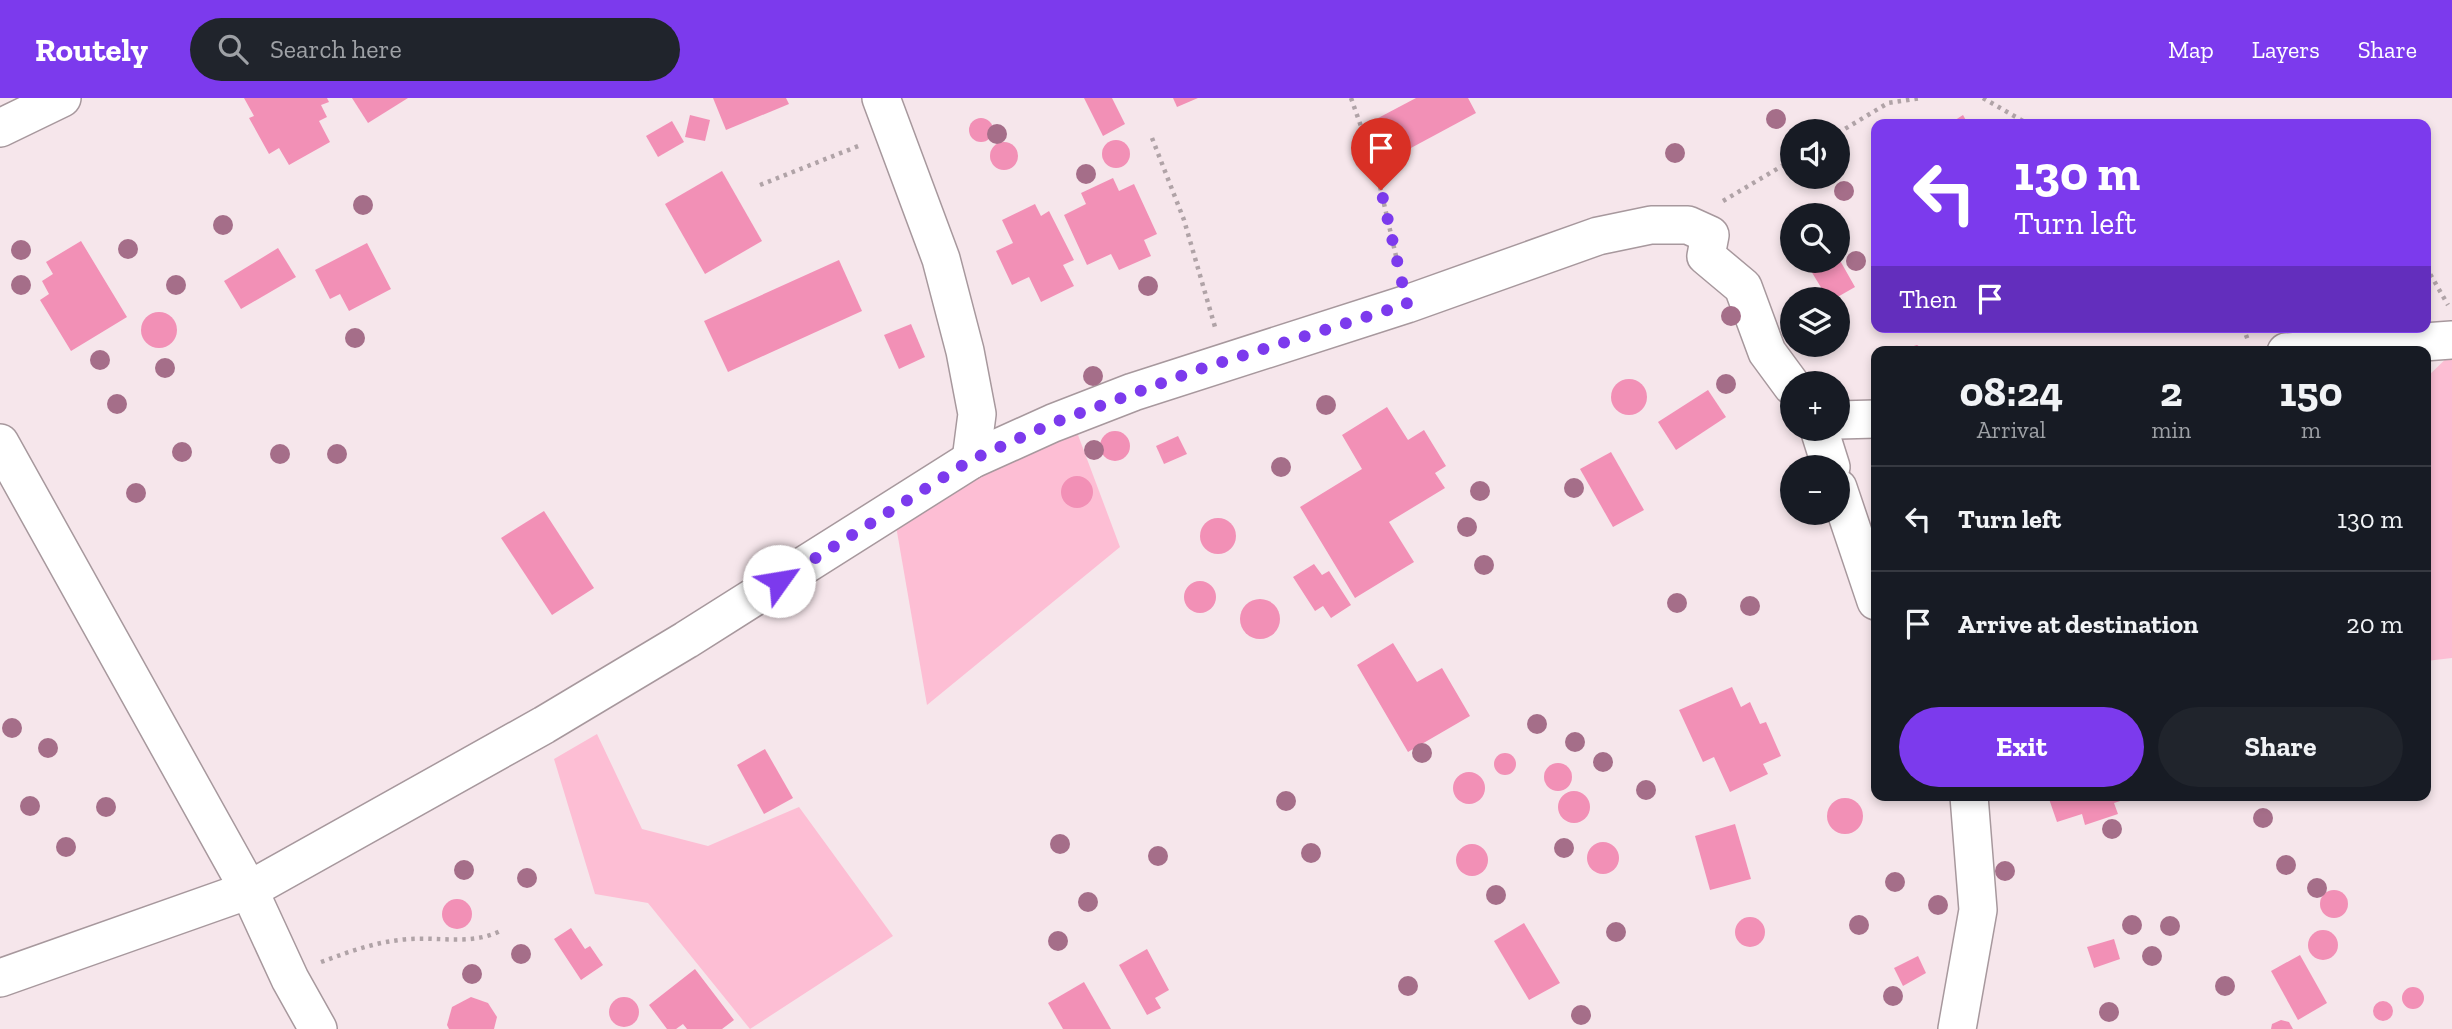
<!DOCTYPE html>
<meta charset="utf-8">
<style>
body{margin:0;font-family:"Zilla Slab",serif;background:#20242c;color:#f1f3f6;height:100vh;display:flex;flex-direction:column;font-size:26px;white-space:nowrap}
*{box-sizing:border-box;margin:0}
p{font-size:23px;color:#9ea1a6}
.icon{flex:none;width:38px;height:38px;fill:none;stroke:currentColor;stroke-width:2;stroke-linecap:round;stroke-linejoin:round}
.map{position:relative;flex:1;overflow:hidden}
.panel{position:absolute;left:1871px;top:248px;width:560px;height:455px;display:flex;flex-direction:column;background:#171b24;border-radius:14px;box-shadow:0 4px 10px #0003}
.panel>*{flex:none}
.banner{position:absolute;left:1871px;top:21px;width:560px;height:214px;border-radius:14px;box-shadow:0 4px 10px #0003;background:#7c3aed;color:#fff;overflow:hidden}
.controls{position:absolute;left:1780px;top:21px;display:grid;gap:14px}
.controls a{display:grid;place-items:center;width:70px;height:70px;border-radius:50%;background:#171b24;box-shadow:0 4px 10px #0003;font-size:35px}
.pin{position:absolute;display:grid;place-items:center;width:60px;height:60px;color:#fff;margin:-72px -30px;border-radius:50% 50% 50% 0;rotate:-45deg;box-shadow:0 0 7px #0007}
.pin .icon{rotate:45deg}
.me{position:absolute;width:77px;margin:-38px;rotate:58deg;stroke-linejoin:round;filter:drop-shadow(0 0 5px #0008)}
.turn{display:flex;align-items:center;gap:24px;height:147px;padding:0 28px;font-size:32px}
.turn .icon{width:91px;height:91px;stroke-width:2.5}
.turn b{display:block;font-size:49px;line-height:60px}
.then{display:flex;align-items:center;height:66px;padding:0 28px;background:#0003;gap:14px;font-size:26px}
.eta{display:flex;justify-content:space-evenly;align-items:center;height:119px;text-align:center}
.eta b{font-size:42px;font-weight:700;line-height:49px}
.button{display:flex;gap:14px;margin-top:auto;padding:14px 28px}
.button a{flex:1;height:80px;border-radius:42px;background:#7c3aed;color:#fff;font-size:28px;font-weight:700;line-height:80px;text-align:center}
.button a+a{background:#20242c;color:#f1f3f6}
ul{padding:0;list-style:none}
li{display:flex;align-items:center;gap:21px;height:105px;padding:0 28px;border-top:2px solid #363941}
li div{flex:1}
li b{display:block;font-size:26px}
li em{font-style:normal}
header{display:flex;align-items:center;gap:42px;box-sizing:border-box;height:98px;padding:0 35px;background:#7c3aed;color:#fff}
header strong{font-size:33px}
nav{display:flex;gap:38px;margin-inline-start:auto;font-size:24px}
.search{width:490px;height:63px;background:#20242c;display:flex;align-items:center;gap:18px;box-sizing:border-box;padding:0 24px;border-radius:38px;color:#9ea1a6;font-size:26px}
.map>svg:first-child{display:block}
.green{fill:#fdbed4}
.building{fill:#f290b6}
.lines{fill:none;stroke-linecap:round;stroke-linejoin:round}
.minor-casing{stroke:#a7989d;stroke-width:40}
.path{stroke:#b0a3a7;stroke-width:4.5;stroke-dasharray:3.5 5;stroke-linecap:butt}
.minor{stroke:#fff;stroke-width:37}
.tree{fill:#a56e89}
.route{stroke:#7c3aed;stroke-width:12;stroke-dasharray:0 21.6}
</style>
<header>
<strong>Routely</strong>
<div class="search"><svg class="icon" aria-label="search" viewBox="0 0 24 24"><circle cx="10" cy="10" r="6"/><path d="M15 15l6 6"/></svg>Search here</div>
<nav><a>Map</a><a>Layers</a><a>Share</a></nav>
</header>
<div class="map">
<svg width="2452" height="931" viewBox="0 0 2452 931">
<rect width="100%" height="100%" fill="#f6e6eb"/>
<g class="green">
<polygon points="2452,255 2452,560 2426,563 2426,280"/>
<polygon points="1072,321 1120,449 927,607 896,428"/>
<polygon points="597,636 642,731 708,748 799,709 893,838 750,931 648,805 595,796 554,661"/>
</g>
<g class="building">
<polygon points="244,0 327,0 329,4 321,7 327,19 319,23 330,44 289,67 279,50 269,56 249,20 254,18"/>
<polygon points="352,0 408,0 368,25"/>
<polygon points="713,0 786,0 789,6 726,32"/>
<polygon points="1084,0 1112,0 1125,26 1103,38"/>
<polygon points="1173,0 1198,0 1177,9"/>
<polygon points="1416,0 1468,0 1476,15 1383,65 1363,28"/>
<polygon points="690,17 710,22 705,43 685,39"/>
<polygon points="1963,17 1968,26 1949,26"/>
<circle cx="981" cy="32" r="12"/>
<polygon points="672,23 684,44 658,59 646,38"/>
<circle cx="1116" cy="56" r="14"/>
<circle cx="1004" cy="58" r="14"/>
<polygon points="722,73 762,143 705,176 665,106"/>
<polygon points="1113,80 1119,93 1134,86 1157,136 1144,142 1151,158 1119,172 1111,156 1087,167 1064,117 1086,106 1081,95"/>
<polygon points="1035,106 1041,118 1049,113 1074,162 1063,167 1074,188 1041,204 1029,179 1012,187 996,153 1013,145 1002,122"/>
<polygon points="81,143 127,219 71,253 40,202 49,196 42,183 53,176 46,164"/>
<polygon points="367,145 391,191 349,213 340,196 330,201 315,172"/>
<polygon points="278,150 296,179 241,211 224,183"/>
<polygon points="1838,159 1855,189 1834,201 1828,201 1805,163 1838,163"/>
<polygon points="839,162 862,213 728,274 704,223"/>
<circle cx="159" cy="232" r="18"/>
<polygon points="911,226 925,259 899,271 884,237"/>
<polygon points="1917,247 1928,254 1905,254 1907,250"/>
<circle cx="1629" cy="299" r="18"/>
<polygon points="1708,292 1726,319 1676,352 1658,324"/>
<polygon points="1387,309 1408,342 1424,332 1446,368 1435,375 1445,390 1389,424 1414,464 1355,500 1300,409 1362,371 1342,337"/>
<circle cx="1115" cy="348" r="15"/>
<polygon points="1178,338 1187,356 1164,366 1156,348"/>
<polygon points="1611,354 1644,412 1613,429 1580,371"/>
<circle cx="1077" cy="394" r="16"/>
<polygon points="544,413 594,490 552,517 501,440"/>
<circle cx="1218" cy="438" r="18"/>
<polygon points="1314,466 1322,477 1329,473 1351,507 1331,520 1323,508 1315,513 1293,479"/>
<circle cx="1200" cy="499" r="16"/>
<circle cx="1260" cy="521" r="20"/>
<polygon points="1393,545 1417,584 1442,570 1470,618 1408,654 1357,567"/>
<polygon points="1732,589 1741,609 1750,604 1760,626 1766,624 1781,658 1763,666 1768,676 1730,694 1714,659 1703,664 1679,612"/>
<polygon points="765,651 793,700 764,716 737,667"/>
<circle cx="1505" cy="666" r="11"/>
<circle cx="1558" cy="679" r="14"/>
<circle cx="1469" cy="690" r="16"/>
<circle cx="1574" cy="709" r="16"/>
<polygon points="2048,698 2133,698 2133,699 2114,705 2118,716 2085,727 2082,716 2057,724"/>
<circle cx="1845" cy="718" r="18"/>
<polygon points="1735,726 1751,781 1710,792 1695,738"/>
<circle cx="1603" cy="760" r="16"/>
<circle cx="1472" cy="762" r="16"/>
<circle cx="2334" cy="806" r="14"/>
<circle cx="457" cy="816" r="15"/>
<circle cx="1750" cy="834" r="15"/>
<polygon points="1524,825 1560,885 1529,902 1494,843"/>
<polygon points="571,830 585,851 590,848 603,867 581,882 554,841"/>
<circle cx="2323" cy="847" r="15"/>
<polygon points="2114,841 2120,861 2094,870 2087,849"/>
<polygon points="1147,851 1169,892 1155,900 1161,910 1147,917 1119,867"/>
<polygon points="2300,857 2327,905 2298,922 2271,873"/>
<polygon points="1918,858 1926,875 1903,888 1894,870"/>
<polygon points="695,871 734,922 722,931 687,931 683,926 676,931 667,931 649,907"/>
<polygon points="1084,884 1111,931 1063,931 1048,905"/>
<circle cx="2413" cy="900" r="11"/>
<circle cx="624" cy="914" r="15"/>
<polygon points="471,899 488,905 497,919 494,931 449,931 447,927 452,909"/>
<circle cx="2383" cy="913" r="10"/>
<polygon points="2281,922 2289,924 2293,931 2271,931 2272,926"/>
</g>
<g class="lines">
<g class="minor-casing">
<g id="minor">
<polyline points="881,0 941,161 965,253 977,316 971,362"/>
<polyline points="0,30 62,0"/>
<polyline points="2286,254 2452,242"/>
<polyline points="1838,322 1876,321"/>
<polyline points="1819,331 1831,369"/>
<polyline points="0,345 249,792 290,881 318,931"/>
<polyline points="1838,390 1876,503"/>
<polyline points="0,880 249,792 544,627 686,542 971,362 1053,325 1133,294 1407,206 1598,138 1651,127 1688,127 1710,137 1706,158 1743,189 1767,254 1792,288"/>
<polyline points="1957,931 1978,812 1969,698"/>
</g>
</g>
<g class="path">
<polyline points="1351,0 1376,71 1399,171"/>
<polyline points="1983,0 2028,26"/>
<polyline points="1838,35 1888,5 1921,0"/>
<polyline points="1152,40 1184,122 1215,229"/>
<polyline points="760,87 861,47"/>
<polyline points="1723,103 1792,62"/>
<polyline points="2426,169 2448,207"/>
<polyline points="2243,229 2249,245"/>
<path d="M321,864C351,853 378,843 410,841C441,839 472,847 500,833"/>
</g>
<use href="#minor" class="minor"/>
</g>
<g class="tree">
<circle cx="1776" cy="21" r="10"/>
<circle cx="997" cy="36" r="10"/>
<circle cx="1675" cy="55" r="10"/>
<circle cx="1086" cy="76" r="10"/>
<circle cx="1844" cy="93" r="10"/>
<circle cx="363" cy="107" r="10"/>
<circle cx="223" cy="127" r="10"/>
<circle cx="128" cy="151" r="10"/>
<circle cx="21" cy="152" r="10"/>
<circle cx="1856" cy="163" r="10"/>
<circle cx="21" cy="187" r="10"/>
<circle cx="176" cy="187" r="10"/>
<circle cx="1148" cy="188" r="10"/>
<circle cx="1731" cy="218" r="10"/>
<circle cx="355" cy="240" r="10"/>
<circle cx="100" cy="262" r="10"/>
<circle cx="165" cy="270" r="10"/>
<circle cx="1093" cy="278" r="10"/>
<circle cx="1726" cy="286" r="10"/>
<circle cx="117" cy="306" r="10"/>
<circle cx="1326" cy="307" r="10"/>
<circle cx="1094" cy="352" r="10"/>
<circle cx="182" cy="354" r="10"/>
<circle cx="280" cy="356" r="10"/>
<circle cx="337" cy="356" r="10"/>
<circle cx="1281" cy="369" r="10"/>
<circle cx="1574" cy="390" r="10"/>
<circle cx="1480" cy="393" r="10"/>
<circle cx="136" cy="395" r="10"/>
<circle cx="1467" cy="429" r="10"/>
<circle cx="1484" cy="467" r="10"/>
<circle cx="1677" cy="505" r="10"/>
<circle cx="1750" cy="508" r="10"/>
<circle cx="1537" cy="626" r="10"/>
<circle cx="12" cy="630" r="10"/>
<circle cx="1575" cy="644" r="10"/>
<circle cx="48" cy="650" r="10"/>
<circle cx="1422" cy="655" r="10"/>
<circle cx="1603" cy="664" r="10"/>
<circle cx="1646" cy="692" r="10"/>
<circle cx="1286" cy="703" r="10"/>
<circle cx="30" cy="708" r="10"/>
<circle cx="106" cy="709" r="10"/>
<circle cx="2263" cy="720" r="10"/>
<circle cx="2112" cy="731" r="10"/>
<circle cx="1060" cy="746" r="10"/>
<circle cx="66" cy="749" r="10"/>
<circle cx="1564" cy="750" r="10"/>
<circle cx="1311" cy="755" r="10"/>
<circle cx="1158" cy="758" r="10"/>
<circle cx="2286" cy="767" r="10"/>
<circle cx="464" cy="772" r="10"/>
<circle cx="2005" cy="773" r="10"/>
<circle cx="527" cy="780" r="10"/>
<circle cx="1895" cy="784" r="10"/>
<circle cx="2317" cy="790" r="10"/>
<circle cx="1496" cy="797" r="10"/>
<circle cx="1088" cy="804" r="10"/>
<circle cx="1938" cy="807" r="10"/>
<circle cx="1859" cy="827" r="10"/>
<circle cx="2132" cy="827" r="10"/>
<circle cx="2170" cy="828" r="10"/>
<circle cx="1616" cy="834" r="10"/>
<circle cx="1058" cy="843" r="10"/>
<circle cx="521" cy="856" r="10"/>
<circle cx="2152" cy="858" r="10"/>
<circle cx="472" cy="876" r="10"/>
<circle cx="1408" cy="888" r="10"/>
<circle cx="2225" cy="888" r="10"/>
<circle cx="1893" cy="898" r="10"/>
<circle cx="2109" cy="914" r="10"/>
<circle cx="1581" cy="917" r="10"/>
</g>
<g class="lines">
<polyline class="route" points="779,483 971,362 1053,325 1200,271 1407,206 1381,92"/>
</g>
</svg>
<div class="controls">
<a><svg class="icon" aria-label="sound" viewBox="0 0 24 24"><path d="M4 9h4l5-4v14l-5-4H4zM17 9q2 3 0 6"/></svg></a>
<a><svg class="icon" aria-label="search" viewBox="0 0 24 24"><circle cx="10" cy="10" r="6"/><path d="M15 15l6 6"/></svg></a>
<a><svg class="icon" aria-label="layers" viewBox="0 0 24 24"><path d="M12 4l9 5-9 5-9-5zM3 14l9 5 9-5"/></svg></a>
<a>+</a>
<a>−</a>
</div>
<div class="pin" style="left:1381px;top:92px;background:#d93025"><svg class="icon" aria-label="arrive" viewBox="0 0 24 24"><path d="M6 21V4h12l-3 4 3 4H6"/></svg></div>
<svg class="me" style="left:779px;top:483px" viewBox="-20 -20 40 40"><circle r="19" fill="#fff"/><path d="M0-13L10 11 0 6-10 11z" fill="#7c3aed"/></svg>
<div class="banner">
<div class="turn"><svg class="icon" aria-label="left" viewBox="0 0 24 24"><path d="M17 20v-9H6M10 6l-5 5 5 5"/></svg><div><b>130 m</b>Turn left</div></div>
<div class="then">Then<svg class="icon" aria-label="arrive" viewBox="0 0 24 24"><path d="M6 21V4h12l-3 4 3 4H6"/></svg></div>
</div>
<section class="panel">
<div class="eta">
<div><b>08:24</b><p>Arrival</p></div>
<div><b>2</b><p>min</p></div>
<div><b>150</b><p>m</p></div>
</div>
<ul>
<li><svg class="icon" aria-label="left" viewBox="0 0 24 24"><path d="M17 20v-9H6M10 6l-5 5 5 5"/></svg><div><b>Turn left</b></div><em>130 m</em></li>
<li><svg class="icon" aria-label="arrive" viewBox="0 0 24 24"><path d="M6 21V4h12l-3 4 3 4H6"/></svg><div><b>Arrive at destination</b></div><em>20 m</em></li>
</ul>
<div class="button"><a>Exit</a><a>Share</a></div>
</section>
</div>
